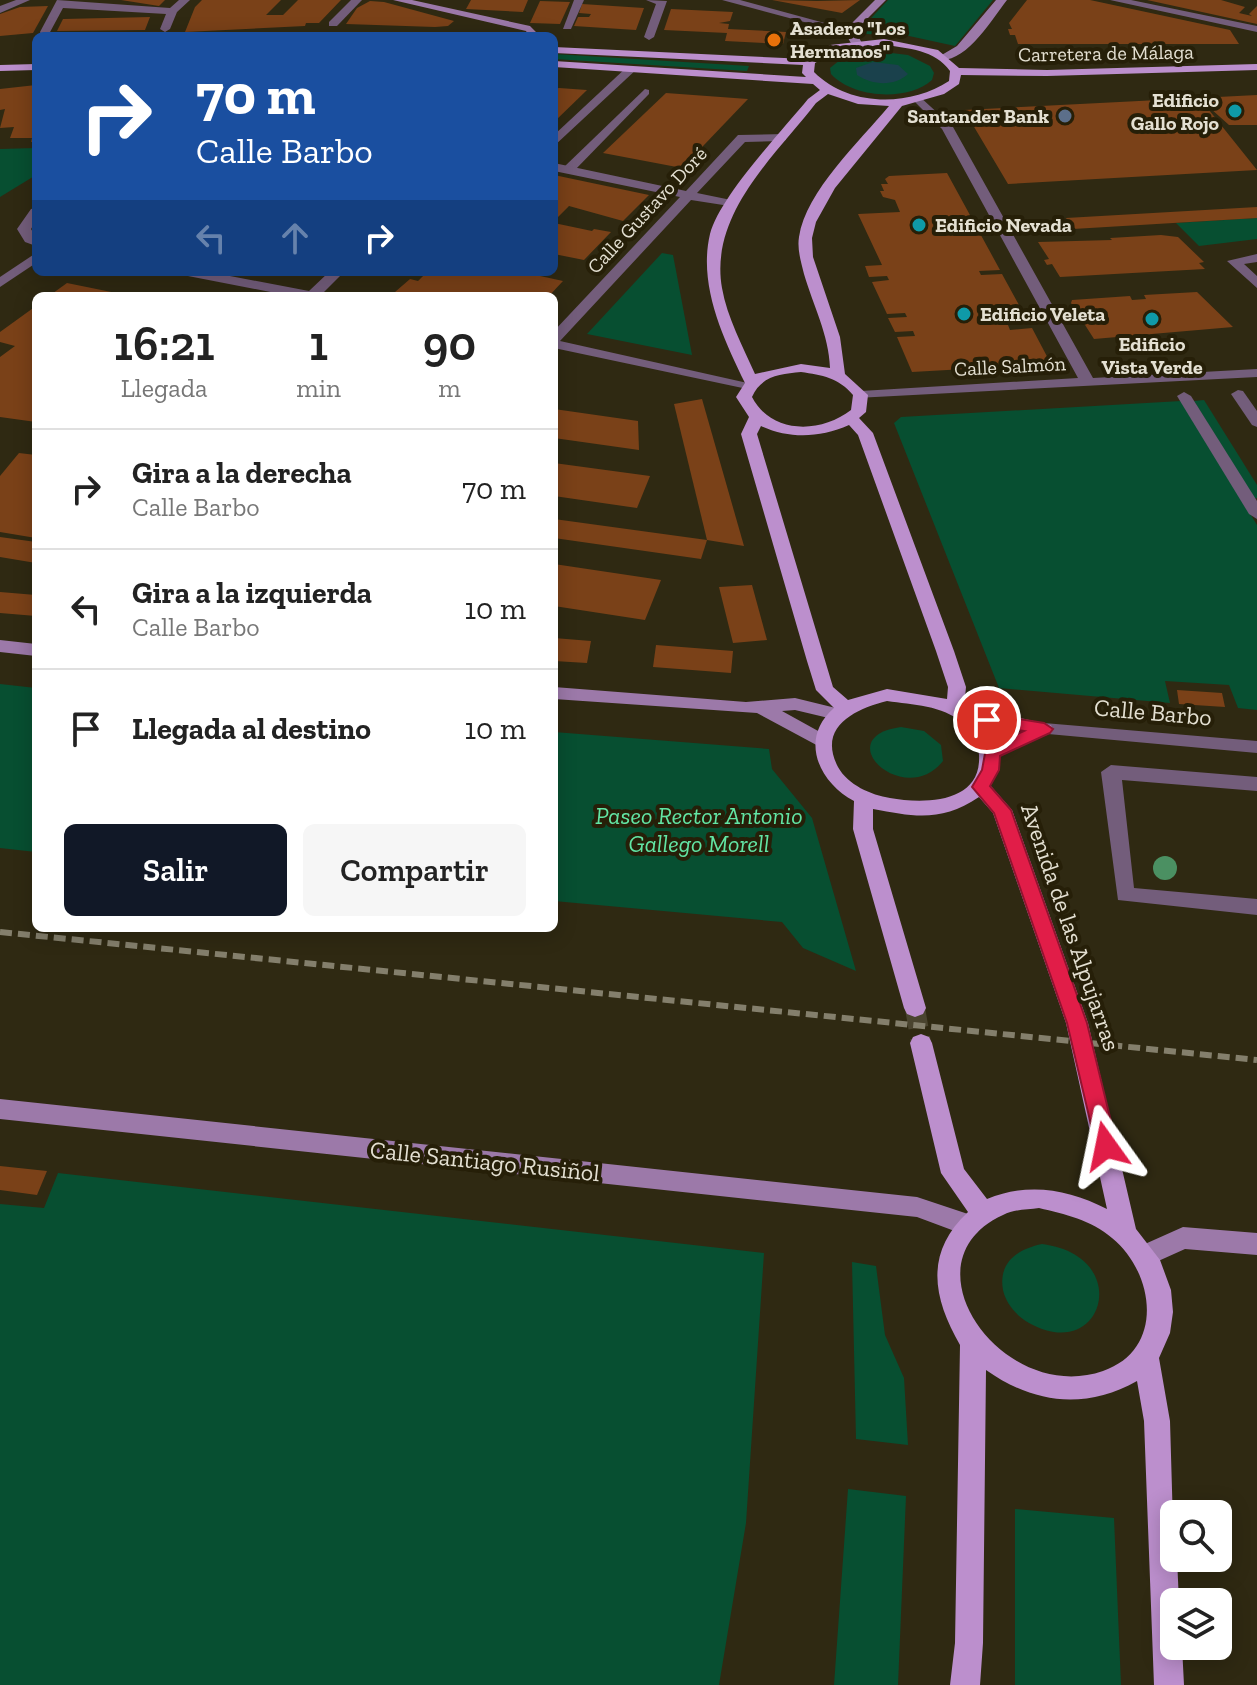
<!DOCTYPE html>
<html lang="es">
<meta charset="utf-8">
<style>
body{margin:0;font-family:"Zilla Slab",serif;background:#f6f6f6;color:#222;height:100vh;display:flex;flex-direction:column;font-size:30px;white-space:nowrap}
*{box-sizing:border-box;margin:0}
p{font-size:26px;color:#767676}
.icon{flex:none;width:44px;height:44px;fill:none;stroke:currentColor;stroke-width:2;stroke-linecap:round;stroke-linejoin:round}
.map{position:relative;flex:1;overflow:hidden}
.drawer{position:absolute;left:32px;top:292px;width:526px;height:640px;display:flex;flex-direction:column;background:#fff;border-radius:12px;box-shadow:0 4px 20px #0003}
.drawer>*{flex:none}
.banner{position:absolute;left:32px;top:32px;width:526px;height:244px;border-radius:12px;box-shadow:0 4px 20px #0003;background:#1a4fa0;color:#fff;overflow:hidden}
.controls{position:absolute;left:1160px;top:1500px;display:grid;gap:16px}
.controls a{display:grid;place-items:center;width:72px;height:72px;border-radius:12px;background:#fff;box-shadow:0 4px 20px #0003;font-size:40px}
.pin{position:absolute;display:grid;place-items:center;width:68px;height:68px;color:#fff;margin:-34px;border:4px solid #fff;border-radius:50%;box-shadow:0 2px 8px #0007}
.me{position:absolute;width:88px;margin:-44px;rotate:348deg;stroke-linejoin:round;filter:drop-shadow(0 0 6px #0008)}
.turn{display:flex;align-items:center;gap:28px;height:168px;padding:0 32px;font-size:36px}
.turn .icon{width:104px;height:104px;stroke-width:2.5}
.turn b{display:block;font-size:56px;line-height:68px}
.lanes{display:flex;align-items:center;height:76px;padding:0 32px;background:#0003;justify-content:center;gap:40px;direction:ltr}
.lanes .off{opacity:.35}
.eta{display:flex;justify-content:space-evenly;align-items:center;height:136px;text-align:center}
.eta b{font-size:48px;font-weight:600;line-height:56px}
.cta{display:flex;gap:16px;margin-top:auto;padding:16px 32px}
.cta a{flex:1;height:92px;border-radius:12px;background:#111827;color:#fff;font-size:32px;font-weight:600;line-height:92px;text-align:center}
.cta a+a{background:#f6f6f6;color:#222}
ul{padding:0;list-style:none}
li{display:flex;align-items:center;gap:24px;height:120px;padding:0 32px;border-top:2px solid #e0e0e0}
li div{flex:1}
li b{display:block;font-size:30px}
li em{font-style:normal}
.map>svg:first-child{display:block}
.green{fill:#074f31}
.water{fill:#1a414c}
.building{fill:#7a4118}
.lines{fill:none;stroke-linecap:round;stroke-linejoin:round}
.primary-tunnel{stroke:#4a442f;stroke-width:20;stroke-dasharray:20 10;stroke-linecap:butt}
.lane{fill:#735d7b;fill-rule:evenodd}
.street{fill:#735d7b;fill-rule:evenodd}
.secondary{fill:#9c79a9;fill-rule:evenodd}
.primary{fill:#bc8fcd;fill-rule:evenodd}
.rail{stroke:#847f6c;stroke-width:6;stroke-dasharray:12 6;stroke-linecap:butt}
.tree{fill:#4b9062}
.route{fill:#e11d48;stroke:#92132f;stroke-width:2}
.food-dot{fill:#e8710a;stroke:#261f08;stroke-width:3}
.culture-dot{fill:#0f9aa8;stroke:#261f08;stroke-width:3}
.service-dot{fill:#5c6f8a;stroke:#261f08;stroke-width:3}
.labels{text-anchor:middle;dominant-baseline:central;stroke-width:8;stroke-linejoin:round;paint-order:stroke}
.far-poi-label{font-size:20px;font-weight:bold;fill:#e4e0d2;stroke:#261f08;text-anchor:start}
.far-street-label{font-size:20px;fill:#e4e0d2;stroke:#261f08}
.street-label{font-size:24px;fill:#e4e0d2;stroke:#261f08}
.park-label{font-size:24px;font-style:italic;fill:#62e5a4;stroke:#261f08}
</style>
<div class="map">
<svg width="1257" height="1685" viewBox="0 0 1257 1685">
<rect width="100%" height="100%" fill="#2f2912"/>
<g class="green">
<polygon points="888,0 993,0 955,46 909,36 866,34 860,30"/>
<path d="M875,51L908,55L930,66L934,73L932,80C907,102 853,98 831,74L830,68L845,56Z"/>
<polygon points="554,54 749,66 747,71 554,59"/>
<polygon points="36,148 36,175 0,197 0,149"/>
<polygon points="1257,218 1257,239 1199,246 1176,223"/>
<polygon points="662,253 673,255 692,355 587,334"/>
<polygon points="1204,400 1257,485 1257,498 1254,498 1194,401"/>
<polygon points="1181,401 1257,525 1257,710 1238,708 1229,685 1165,681 1170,703 999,688 894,423 901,417"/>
<polygon points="0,684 36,688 36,852 0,848"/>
<path d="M901,727L924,731L941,745L943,761C904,810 827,737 901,727Z"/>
<polygon points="554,732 769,749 772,769 812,818 856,971 803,948 782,922 554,901"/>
<polygon points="58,1173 764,1253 746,1523 719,1685 0,1685 0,1204 44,1208"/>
<path d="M1042,1244C1135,1256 1103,1365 1029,1323C1017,1316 1006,1304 1003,1290C998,1262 1018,1249 1042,1244Z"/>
<polygon points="852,1262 876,1266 885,1335 904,1378 908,1445 856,1439"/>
<polygon points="848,1489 906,1496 898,1685 834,1685"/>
<polygon points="1015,1509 1114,1518 1121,1685 1015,1685"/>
</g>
<path class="water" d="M873,62L898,65L908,74C894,87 872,85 857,75L856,68Z"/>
<g class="building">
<polygon points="121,0 165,0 159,6"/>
<polygon points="202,0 281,0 266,15 283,15 298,0 341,0 319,23 306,23 305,26 185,32 195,7"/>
<polygon points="471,0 528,0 523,12 466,9"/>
<polygon points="772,0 817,1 860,0 842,13"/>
<polygon points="1027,0 1090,0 1230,30 1239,44 1018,44 1015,35 1010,35 1008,29 1012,29 1009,23"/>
<polygon points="1147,0 1221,0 1245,7 1239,13 1252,16 1249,14 1257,6 1257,24"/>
<polygon points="370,1 384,2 454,21 448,26 435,27 346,24 357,8"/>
<polygon points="540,1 570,2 560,24 530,23"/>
<polygon points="582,4 644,8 636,30 574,26 578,17 589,17 591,14 579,13"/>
<polygon points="48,6 33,33 0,36 0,14 20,7"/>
<polygon points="671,9 733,12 730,21 719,23 729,24 728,29 786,32 783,44 725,41 727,33 664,30"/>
<polygon points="150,17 145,30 57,31 63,19"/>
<polygon points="36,85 36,141 31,142 32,138 10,138 14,127 0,128 5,109 0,110 0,89"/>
<polygon points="559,88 587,90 554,122 554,89"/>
<polygon points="666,93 748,99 682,168 603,153"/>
<polygon points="1257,95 1257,125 1229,125 1201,100 1257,170 1008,184 964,110"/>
<polygon points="947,173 1000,270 979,271 981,275 1002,274 1019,305 998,307 1001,312 1022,310 1029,324 1008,325 1010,330 1032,328 1051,364 912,372 897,337 915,336 913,331 895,332 888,318 907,317 905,313 887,314 872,282 889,280 887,276 869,277 865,266 882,265 858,214 900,212 895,200 883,197 880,191 884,191 881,184 888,184 885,179 889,176"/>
<polygon points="554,175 649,195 623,221 569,206 554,221"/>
<polygon points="1257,207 1257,218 1073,229 1066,218"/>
<polygon points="1061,221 1065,227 1035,229 1032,223"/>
<polygon points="554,223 592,231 594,229 611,232 584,260 554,254"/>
<polygon points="1161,235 1178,237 1204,262 1199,263 1205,269 1060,277 1052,264 1047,265 1044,260 1049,259 1038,242 1112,240 1110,238"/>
<polygon points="427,272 522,272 563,281 549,296 409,296 395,292 410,279 418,281"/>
<polygon points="67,283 126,295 126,296 49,296"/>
<polygon points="1197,292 1233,327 1094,339 1071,303 1072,300 1130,296 1132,300 1146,299 1144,295"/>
<polygon points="36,306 36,422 0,417 0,357 15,346 0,342 0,332"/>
<polygon points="702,399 744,546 707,540 674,404"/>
<polygon points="554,409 638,421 639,450 554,438"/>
<polygon points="19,453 36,455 36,538 0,532 0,476"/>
<polygon points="554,463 650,476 637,508 554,496"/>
<polygon points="554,519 707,540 701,559 554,538"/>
<polygon points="0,537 36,542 36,563 0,557"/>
<polygon points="554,564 661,580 645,620 554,606"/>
<polygon points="752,585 767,640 733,643 719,587"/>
<polygon points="0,592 36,595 36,616 0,613"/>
<polygon points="554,638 591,641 587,663 554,661"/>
<polygon points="656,645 733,651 731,673 653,667"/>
<polygon points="1177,690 1222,693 1225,707 1179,704"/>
<polygon points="0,1166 47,1171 37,1195 0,1190"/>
</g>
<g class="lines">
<polyline class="primary-tunnel" points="915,1008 921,1043"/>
<polygon class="lane" points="645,89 649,90 649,94 572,173 564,173 564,167"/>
<g class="street">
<polygon points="16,0 30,0 0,13 0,6"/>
<polygon points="57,0 170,8 179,0 190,0 177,12 170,29 165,32 160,29 166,14 63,8 49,34 41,34 40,32"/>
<polygon points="351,0 362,0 337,26 329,26 329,22"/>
<polygon points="574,0 584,0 571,29 563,29"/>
<polygon points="646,0 667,1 654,37 649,40 644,37 656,4"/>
<polygon points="722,0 740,0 854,31 849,34"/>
<polygon points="1110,0 1131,0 1257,26 1257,32"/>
<polygon points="628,66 638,68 554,146 554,135"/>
<polygon points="919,96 953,127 1093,378 1257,369 1257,377 856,398 854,395 861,391 1078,378 942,129 913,100"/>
<polygon points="786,134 786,140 782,141 745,142 697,193 736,201 736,207 691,200 560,341 752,384 752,390 554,348 554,331 680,197 554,171 554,163 686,191 738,135"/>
<polygon points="36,208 36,221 31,229 36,237 36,246 25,242 17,229 31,209"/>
<polygon points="36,253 36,263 0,287 0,277"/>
<polygon points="1257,254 1257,262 1244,264 1257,276 1257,288 1227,261"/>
<polygon points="181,272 209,272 309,291 329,272 344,272 320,296 291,296 188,276"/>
<polygon points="1238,390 1243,391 1257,411 1257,427 1252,425 1231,394"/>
<polygon points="1184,392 1191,396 1257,501 1257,519 1249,514 1177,396"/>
<polygon points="1044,723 1257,741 1257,753 1037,733 1035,729 1037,725"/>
<polygon points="1111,765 1257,777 1257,791 1122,780 1134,888 1257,899 1257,915 1118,900 1101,772"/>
</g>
<g class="secondary">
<polygon points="393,0 412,0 530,26 540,36 529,36 526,31"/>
<polygon points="875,0 886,0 855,31 862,43 852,45 844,31"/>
<path d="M996,0H1007C992,19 967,62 940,60V56L957,46Z"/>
<polygon points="0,640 36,644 36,656 0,652"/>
<polygon points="554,687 746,702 795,698 844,710 846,714 837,720 795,710 782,711 829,737 831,742 822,748 757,713 554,699"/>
<polygon points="970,713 1003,714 1051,725 1053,729 1051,733 992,759 983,753 985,748 1024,731 963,723 961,719"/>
<polygon points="0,1099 917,1197 977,1217 980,1225 977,1233 968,1236 917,1217 0,1119"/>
<polygon points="1183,1227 1257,1233 1257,1255 1185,1249 1145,1267 1136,1264 1133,1256 1136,1248"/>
</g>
<g class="primary">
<path d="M884,39L938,50L959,68L1047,70L1257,64V70L1047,76L961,75L959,84L944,94L902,106L835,188L816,222L812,238L813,257L840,337L845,374L868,395L866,412L859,418L873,433L954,651L966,687L964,708C997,724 1006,752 989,784L1012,810L1088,1023L1136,1229L1160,1260L1171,1290L1173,1312L1170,1333L1159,1358L1170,1421L1174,1558H1177L1179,1602H1174V1646H1182L1184,1685H1154L1144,1421L1137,1381C1085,1410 1034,1404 986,1370L983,1643L980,1685H950L955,1643L960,1345C933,1298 924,1253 968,1212L941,1173L910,1043L913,1037L921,1034L929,1037L932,1043L964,1169L987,1199C1028,1182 1068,1189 1107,1209L1066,1023L993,813L979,797C942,822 915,817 873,809V829L926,1008L923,1014L915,1017L907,1014L904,1008L853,829L854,801C818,782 799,738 834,708L816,690L807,661L741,434L749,417L736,397L745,383C723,338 698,285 710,234C720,196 782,131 808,99L820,90L813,84L554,67V61L806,77L802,73L803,65L554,53V47L806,59L830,45ZM884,45C908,48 935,50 950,71L949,81C909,107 849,107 814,72L815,63L838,50ZM828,94L858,104L889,106C860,141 806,191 799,237C797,249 801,262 804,274C813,305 829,335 830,368L801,364L755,374C743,347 727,317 722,288C709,214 775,156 816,103ZM801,372C822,375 839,378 853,395L851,410C820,434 771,434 752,397C761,376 780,374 801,372ZM849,425L858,435L936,651L948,687L947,699L887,689L848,700L833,687L757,434L761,426C790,439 819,438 849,425ZM887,701C913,705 942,705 963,723C973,731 978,743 979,755C982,804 923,804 890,798C871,795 848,785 838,767C817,727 855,709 887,701ZM1039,1208C1065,1214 1091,1220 1112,1238C1155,1273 1165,1350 1103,1371C1003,1406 900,1262 1003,1215C1014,1209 1027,1210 1039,1208Z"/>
<polygon points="36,64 36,70 0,71 0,65"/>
</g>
<polyline class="rail" points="0,932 1257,1060"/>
</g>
<circle class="tree" cx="1165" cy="868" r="12"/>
<polygon class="route" points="987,714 1044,723 1053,729 1050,733 1000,756 999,770 990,786 1011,810 1087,1023 1117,1146 1114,1153 1106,1155 1099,1153 1096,1146 1067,1023 994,813 972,787 982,770 986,748 1024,731 981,724 978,720 981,716"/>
<circle class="food-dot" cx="774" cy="40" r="8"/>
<g class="culture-dot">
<circle cx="1235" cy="111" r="8"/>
<circle cx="919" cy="225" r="8"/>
<circle cx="964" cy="314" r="8"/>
<circle cx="1152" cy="319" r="8"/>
</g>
<circle class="service-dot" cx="1065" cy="116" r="8"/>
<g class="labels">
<g class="far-poi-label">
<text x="790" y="28">Asadero "Los<tspan x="790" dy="23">Hermanos"</tspan></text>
<text x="1219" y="100" text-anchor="end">Edificio<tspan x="1219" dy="23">Gallo Rojo</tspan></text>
<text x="1049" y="116" text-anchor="end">Santander Bank</text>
<text x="935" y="225">Edificio Nevada</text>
<text x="980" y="314">Edificio Veleta</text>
<text x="1152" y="344" text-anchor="middle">Edificio<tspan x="1152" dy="23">Vista Verde</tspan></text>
</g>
<g class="far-street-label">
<text transform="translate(1106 53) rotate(-1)">Carretera de Málaga</text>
<text transform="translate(647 210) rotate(-47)">Calle Gustavo Doré</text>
<text transform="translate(1010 366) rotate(-3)">Calle Salmón</text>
</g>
<g class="street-label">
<text transform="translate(1153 712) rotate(5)">Calle Barbo</text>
<text transform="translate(1071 927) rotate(71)">Avenida de las Alpujarras</text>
<text transform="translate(485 1161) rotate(6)">Calle Santiago Rusiñol</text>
</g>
<g class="park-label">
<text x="699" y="815">Paseo Rector Antonio<tspan x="699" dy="28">Gallego Morell</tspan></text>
</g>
</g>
</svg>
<div class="controls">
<a><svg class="icon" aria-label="search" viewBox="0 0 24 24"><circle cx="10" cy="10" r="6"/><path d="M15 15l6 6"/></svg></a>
<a><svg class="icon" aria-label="layers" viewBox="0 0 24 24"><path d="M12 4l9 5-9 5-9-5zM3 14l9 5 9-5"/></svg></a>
</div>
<div class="pin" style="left:987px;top:720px;background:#d93025"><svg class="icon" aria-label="arrive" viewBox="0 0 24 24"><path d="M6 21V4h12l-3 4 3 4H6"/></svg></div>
<svg class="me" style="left:1106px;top:1146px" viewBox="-20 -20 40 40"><path d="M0-17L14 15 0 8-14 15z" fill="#e11d48" stroke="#fff" stroke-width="4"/></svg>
<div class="banner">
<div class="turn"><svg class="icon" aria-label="right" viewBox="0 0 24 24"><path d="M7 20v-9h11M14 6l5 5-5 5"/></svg><div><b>70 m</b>Calle Barbo</div></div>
<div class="lanes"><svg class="icon off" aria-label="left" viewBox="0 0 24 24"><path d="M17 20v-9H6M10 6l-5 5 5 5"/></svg><svg class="icon off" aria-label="ahead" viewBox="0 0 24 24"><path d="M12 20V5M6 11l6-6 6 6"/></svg><svg class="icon" aria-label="right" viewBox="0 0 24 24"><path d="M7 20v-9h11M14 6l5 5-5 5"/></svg></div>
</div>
<section class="drawer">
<div class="eta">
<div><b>16:21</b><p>Llegada</p></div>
<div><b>1</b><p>min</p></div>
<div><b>90</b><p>m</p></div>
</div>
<ul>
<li><svg class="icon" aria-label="right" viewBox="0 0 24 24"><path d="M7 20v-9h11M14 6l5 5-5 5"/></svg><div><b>Gira a la derecha</b><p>Calle Barbo</p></div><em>70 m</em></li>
<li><svg class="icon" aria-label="left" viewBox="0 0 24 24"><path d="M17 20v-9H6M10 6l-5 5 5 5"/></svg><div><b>Gira a la izquierda</b><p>Calle Barbo</p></div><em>10 m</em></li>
<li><svg class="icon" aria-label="arrive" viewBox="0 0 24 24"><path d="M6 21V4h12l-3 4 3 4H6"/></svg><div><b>Llegada al destino</b></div><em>10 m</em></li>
</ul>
<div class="cta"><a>Salir</a><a>Compartir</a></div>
</section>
</div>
